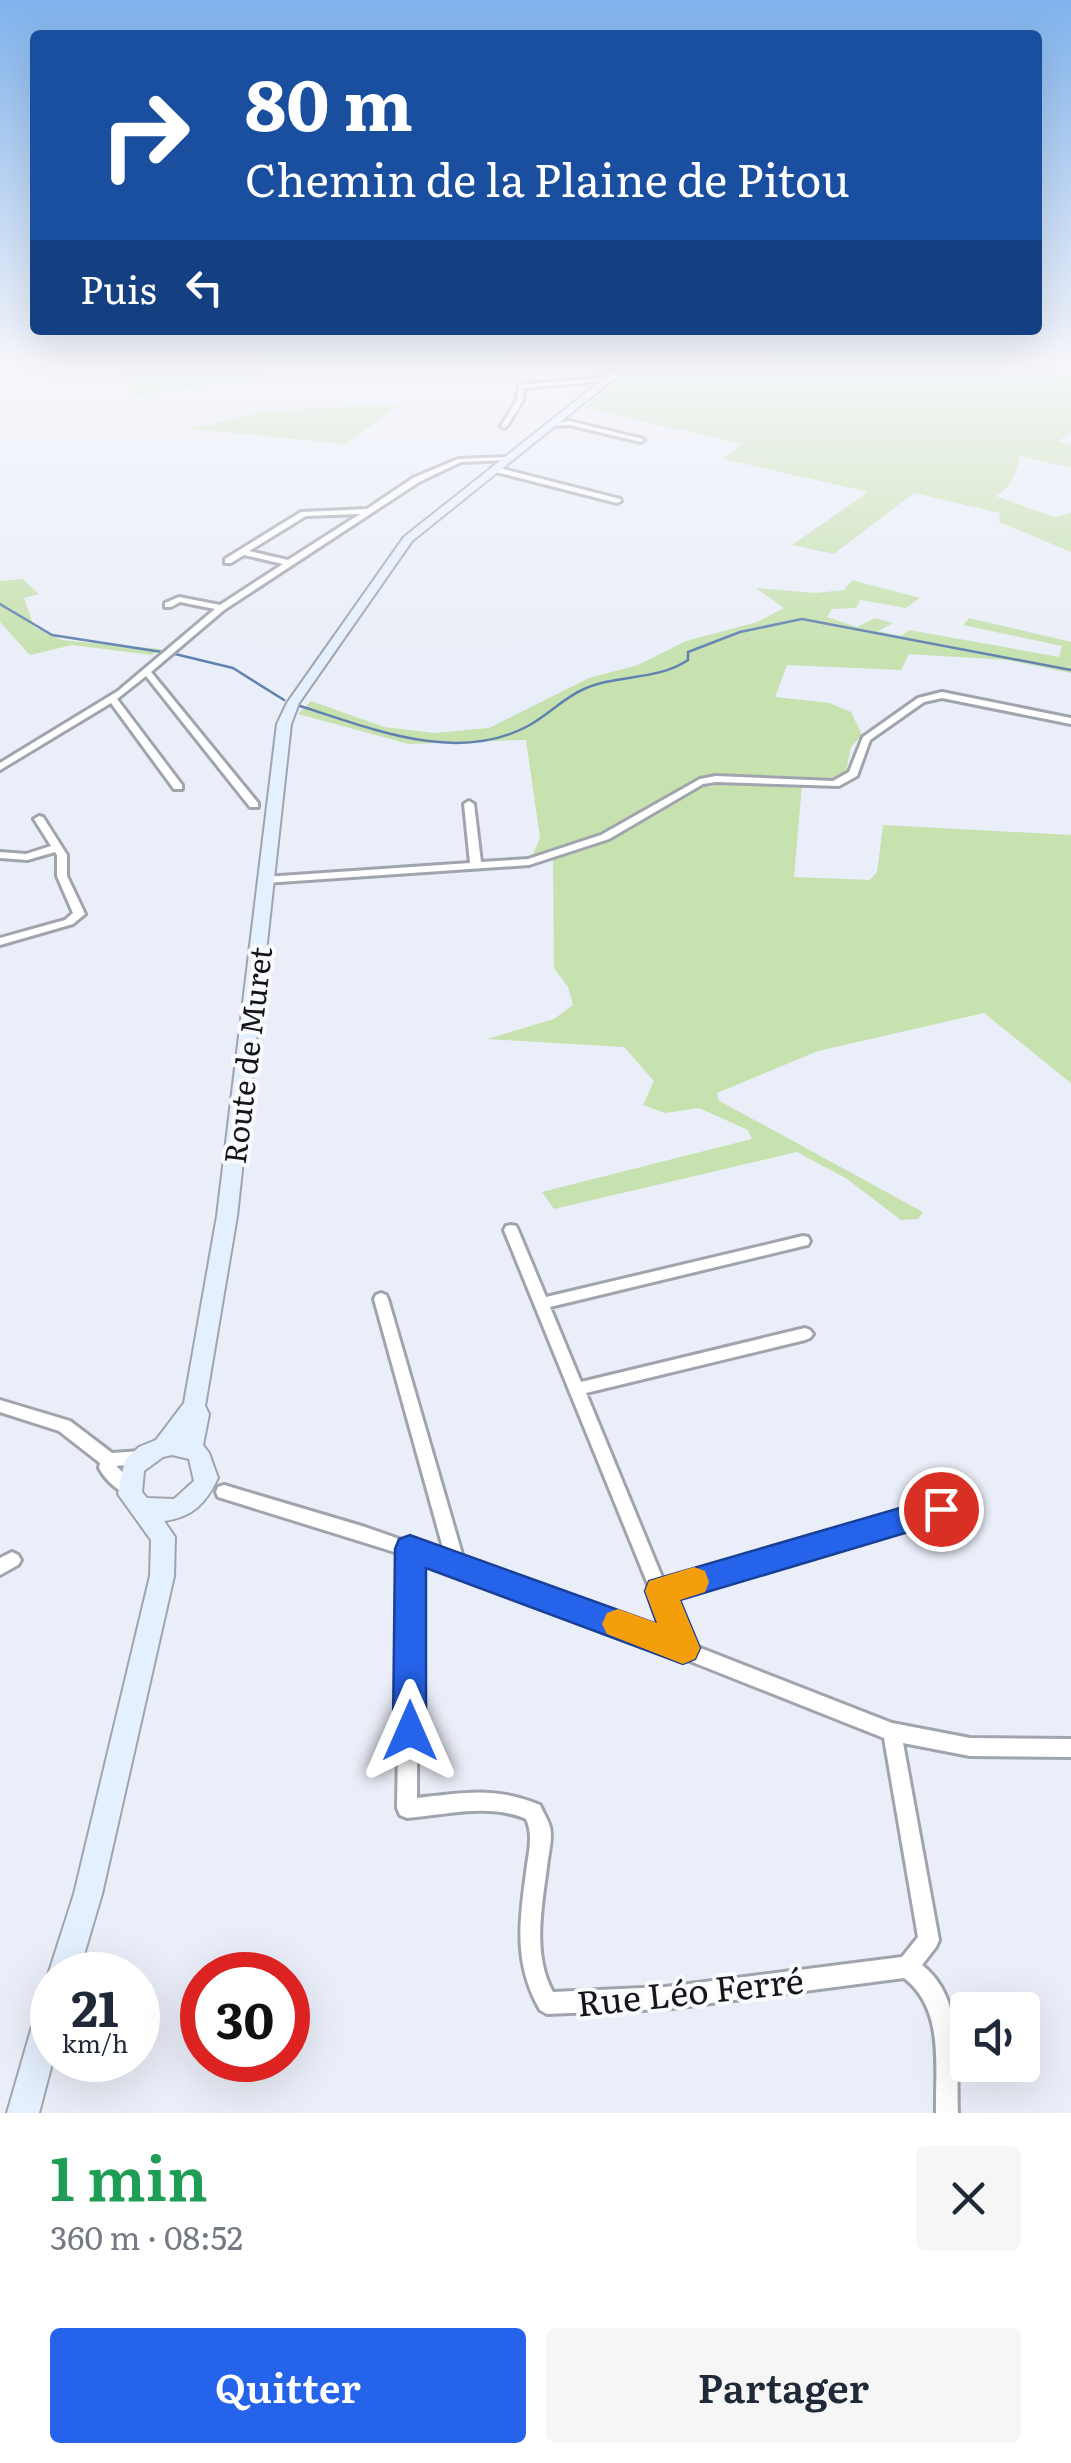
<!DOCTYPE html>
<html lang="fr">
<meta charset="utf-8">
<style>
body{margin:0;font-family:Literata,serif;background:#f6f6f7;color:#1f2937;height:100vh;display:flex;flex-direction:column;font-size:38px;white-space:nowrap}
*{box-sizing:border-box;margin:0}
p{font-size:32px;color:#747a83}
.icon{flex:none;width:55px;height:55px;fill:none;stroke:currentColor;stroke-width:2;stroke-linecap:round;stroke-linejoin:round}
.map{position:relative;height:2113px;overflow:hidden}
.side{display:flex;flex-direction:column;background:#fff;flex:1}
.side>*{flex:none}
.guide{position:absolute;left:30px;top:30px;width:1012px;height:305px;border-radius:10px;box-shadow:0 10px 40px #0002;background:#1a4fa0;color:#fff;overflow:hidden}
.controls{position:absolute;left:950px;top:1992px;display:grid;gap:20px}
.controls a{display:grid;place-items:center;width:90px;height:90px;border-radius:10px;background:#fff;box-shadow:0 10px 40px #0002;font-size:50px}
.speed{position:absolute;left:30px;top:1952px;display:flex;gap:20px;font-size:50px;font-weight:700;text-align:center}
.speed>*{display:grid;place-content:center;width:130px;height:130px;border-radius:50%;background:#fff;box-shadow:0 10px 40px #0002;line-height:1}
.speed small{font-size:25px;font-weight:400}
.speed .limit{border:15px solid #d22;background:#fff;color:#111}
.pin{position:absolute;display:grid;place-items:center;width:85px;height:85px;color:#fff;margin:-42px;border:5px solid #fff;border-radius:50%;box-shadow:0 2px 10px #0007}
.me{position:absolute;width:110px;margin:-55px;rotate:0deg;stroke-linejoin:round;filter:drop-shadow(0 0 8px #0008)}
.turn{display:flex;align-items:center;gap:35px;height:210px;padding:0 50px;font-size:45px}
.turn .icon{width:130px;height:130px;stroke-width:2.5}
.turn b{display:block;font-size:70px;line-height:85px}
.then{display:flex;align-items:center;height:95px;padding:0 50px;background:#0003;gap:20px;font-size:38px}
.round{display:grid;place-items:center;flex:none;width:105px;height:105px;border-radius:10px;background:#f6f6f7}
.head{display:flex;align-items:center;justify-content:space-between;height:170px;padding:0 50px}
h1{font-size:60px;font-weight:600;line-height:75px;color:#1e9e55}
.cta{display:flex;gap:20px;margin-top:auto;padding:20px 50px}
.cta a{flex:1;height:115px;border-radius:10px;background:#2563eb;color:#fff;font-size:40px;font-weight:600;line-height:115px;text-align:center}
.cta a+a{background:#f6f6f7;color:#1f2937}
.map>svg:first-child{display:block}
.green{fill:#c7e1af}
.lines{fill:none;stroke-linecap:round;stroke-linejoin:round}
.stream{stroke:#6182b1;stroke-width:2.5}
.minor-casing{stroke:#a0a4ad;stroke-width:6}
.secondary-casing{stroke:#a0a4ad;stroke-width:4}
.minor{fill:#fff;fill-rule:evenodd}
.secondary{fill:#e5f0fe;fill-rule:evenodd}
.route{fill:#2563eb;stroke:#184099;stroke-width:2.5}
.slow{fill:#f59e0b}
.labels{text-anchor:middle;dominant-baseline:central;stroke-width:8;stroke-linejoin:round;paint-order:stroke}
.street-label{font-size:30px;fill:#141619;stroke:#fafbfd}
.near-street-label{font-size:35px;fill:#141619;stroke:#fafbfd}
</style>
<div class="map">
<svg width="1071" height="2113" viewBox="0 0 1071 2113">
<rect width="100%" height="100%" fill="#eaeef8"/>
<g class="green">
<polygon points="206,361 258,361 266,377 132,396 120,370"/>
<path d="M639,361H1071V433L1058,441L1071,445V468L1020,456C1017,472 1011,488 996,496L1054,517L1071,513V552L999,522L1000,513L914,493L834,554L792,545L868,492L724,459L741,444L584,408Z"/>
<polygon points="402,404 346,444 190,429 262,411"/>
<polygon points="23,579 39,594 24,598 34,627 62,640 161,649 152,655 72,645 30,655 0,622 0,581"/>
<polygon points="852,580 920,598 906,608 860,600 856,608 832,609 827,617 857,627 875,618 893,623 878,631 901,636 909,630 1059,657 1062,646 963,625 969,618 1071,642 1071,673 1008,660 909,654 901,670 787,665 775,697 829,703 851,712 862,735 851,747 845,776 832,780 713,776 709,787 723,783 802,785 794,877 870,880 877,872 883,825 1071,835 1071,1083 984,1013 818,1051 717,1093 718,1100 923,1212 918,1219 901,1220 847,1179 797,1152 554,1209 542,1192 752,1139 748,1130 699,1108 665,1113 643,1105 654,1081 624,1047 487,1039 554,1019 573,1005 568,987 554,968 553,858 592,845 652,814 642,812 607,831 531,858 540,838 526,740 409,744 298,714 311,701 384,727 434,733 489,728 589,678 638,665 686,641 757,622 784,608 756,588 816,593 844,590"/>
</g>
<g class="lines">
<g class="stream">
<polyline points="0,604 52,635 162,652"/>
<polyline points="175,654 233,668 284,700"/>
<path d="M300,706C370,728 455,764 526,727C546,717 563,698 584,689C617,674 657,681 688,660V652L740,632L802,619L1071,670"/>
</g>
<g class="minor-casing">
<g id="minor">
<polygon points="610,377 612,380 524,388 523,400 507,426 504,428 501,426 517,400 519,385"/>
<polygon points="569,421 643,439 644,440 641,442 569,425 554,426 551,424"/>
<path d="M507,457L509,458V460L461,462L419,482L224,610L151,672L258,803V807H250L146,676L117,699L182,785V789H174L111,703L0,770V763L118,691L215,609L180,602L171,607H165V603L179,597L220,605L283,564L244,555L231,563H225V559L301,512L367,509L413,478L458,459ZM360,514L288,560L249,551L306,516Z"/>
<polygon points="495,467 620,499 621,501 617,503 492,471 491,469"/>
<polygon points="942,692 1071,718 1071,724 942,698 924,702 870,740 857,776 839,786 716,782 703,784 609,839 529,865 265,883 260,880 265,877 470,863 464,804 469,801 474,804 481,862 528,859 601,835 700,779 716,776 833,781 849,772 863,737 918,698"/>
<polygon points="39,816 43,817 67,855 67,876 85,914 73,924 0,945 0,938 65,920 73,913 57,876 57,855 55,852 27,860 0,858 0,852 26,854 51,846 34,819"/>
<path d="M511,1225L516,1226L518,1230L546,1297L803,1236L808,1237L810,1241L808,1245L803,1246L550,1307L581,1382L805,1328L810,1330L813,1334L810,1338L805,1340L586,1393L664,1582L941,1502L947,1504L949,1509L947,1514L941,1516L670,1596L690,1644L892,1723L970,1738L1071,1739V1757L970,1756L903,1743L939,1940L936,1947L922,1965C965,1998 956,2065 958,2113H936C935,2067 945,2009 904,1978L665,2009L547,2014L540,2010C514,1965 519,1923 526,1873C528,1854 534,1836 526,1819C489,1803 446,1815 407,1818L400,1815L397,1808L401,1554L218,1497L216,1492L218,1487L224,1485L365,1527L445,1555L374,1299L376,1295L381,1293L386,1295L388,1299L464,1561L576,1600L669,1636L504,1230L506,1226ZM418,1560L574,1615L884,1738L918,1937L902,1957L665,1987L553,1992C532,1955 542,1906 547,1867C548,1855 553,1839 550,1827C548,1820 543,1812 540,1805C494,1786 464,1793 417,1798Z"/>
<path d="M0,1400L70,1421L112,1453L141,1451L147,1453L149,1458L147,1463L116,1466L135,1483L137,1488L135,1493C121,1497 105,1479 99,1468L100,1463L59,1431L0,1412Z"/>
<polygon points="12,1552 18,1555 21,1560 18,1565 0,1575 0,1558"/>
</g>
</g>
<g class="secondary-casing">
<g id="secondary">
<path d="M626,361H636L412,541L299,703L291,724L237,1216L205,1406L209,1414L203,1445L209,1453L218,1478C206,1503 193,1517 164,1521L175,1537L174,1576L102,1894L78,1975H52V1985L48,1975L74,1894L150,1576L151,1540L118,1494L125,1460L139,1447L156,1440L184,1403L217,1216L277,724L287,703L404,537ZM172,1455L189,1459L194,1481L174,1499L147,1498L142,1492L144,1471L163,1457Z"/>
<polygon points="52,1994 53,2060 39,2113 7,2113 37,2009 41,1998"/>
</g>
</g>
<use href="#minor" class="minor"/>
<use href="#secondary" class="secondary"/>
</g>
<linearGradient id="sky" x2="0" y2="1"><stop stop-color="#7fb2ec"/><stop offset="0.55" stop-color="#f6f7fc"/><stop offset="1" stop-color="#f6f7fc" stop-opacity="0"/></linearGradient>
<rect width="1071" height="657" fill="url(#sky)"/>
<polygon class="route" points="941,1496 952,1500 956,1509 952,1519 680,1600 700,1648 695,1659 683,1664 426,1568 426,1731 422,1743 410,1748 397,1743 393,1731 395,1549 399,1539 410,1535 657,1624 645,1591 649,1581"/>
<polygon class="slow" points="694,1567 705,1571 709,1582 705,1592 680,1600 700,1648 695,1659 683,1664 607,1634 602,1624 607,1613 618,1609 657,1623 645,1591 649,1581"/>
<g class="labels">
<g class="street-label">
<text transform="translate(246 1055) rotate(-83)">Route de Muret</text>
</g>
<g class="near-street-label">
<text transform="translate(690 1990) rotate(-6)">Rue Léo Ferré</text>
</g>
</g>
</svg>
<div class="controls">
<a><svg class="icon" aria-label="sound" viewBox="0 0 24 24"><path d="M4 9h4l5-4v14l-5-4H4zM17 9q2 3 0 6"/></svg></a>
</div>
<div class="speed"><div>21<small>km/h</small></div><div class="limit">30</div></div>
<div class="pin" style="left:941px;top:1509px;background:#d93025"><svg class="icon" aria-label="arrive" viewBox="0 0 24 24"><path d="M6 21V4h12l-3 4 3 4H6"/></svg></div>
<svg class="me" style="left:410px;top:1731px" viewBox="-20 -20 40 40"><path d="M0-17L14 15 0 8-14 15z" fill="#2563eb" stroke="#fff" stroke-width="4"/></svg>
<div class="guide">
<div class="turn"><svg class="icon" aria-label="right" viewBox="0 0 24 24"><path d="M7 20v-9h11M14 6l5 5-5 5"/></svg><div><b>80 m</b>Chemin de la Plaine de Pitou</div></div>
<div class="then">Puis<svg class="icon" aria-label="left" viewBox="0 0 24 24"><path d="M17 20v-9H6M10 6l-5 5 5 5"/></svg></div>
</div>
</div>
<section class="side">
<div class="head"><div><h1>1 min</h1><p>360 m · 08:52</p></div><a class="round"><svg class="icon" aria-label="close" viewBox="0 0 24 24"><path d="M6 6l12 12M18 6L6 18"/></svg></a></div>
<div class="cta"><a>Quitter</a><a>Partager</a></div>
</section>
